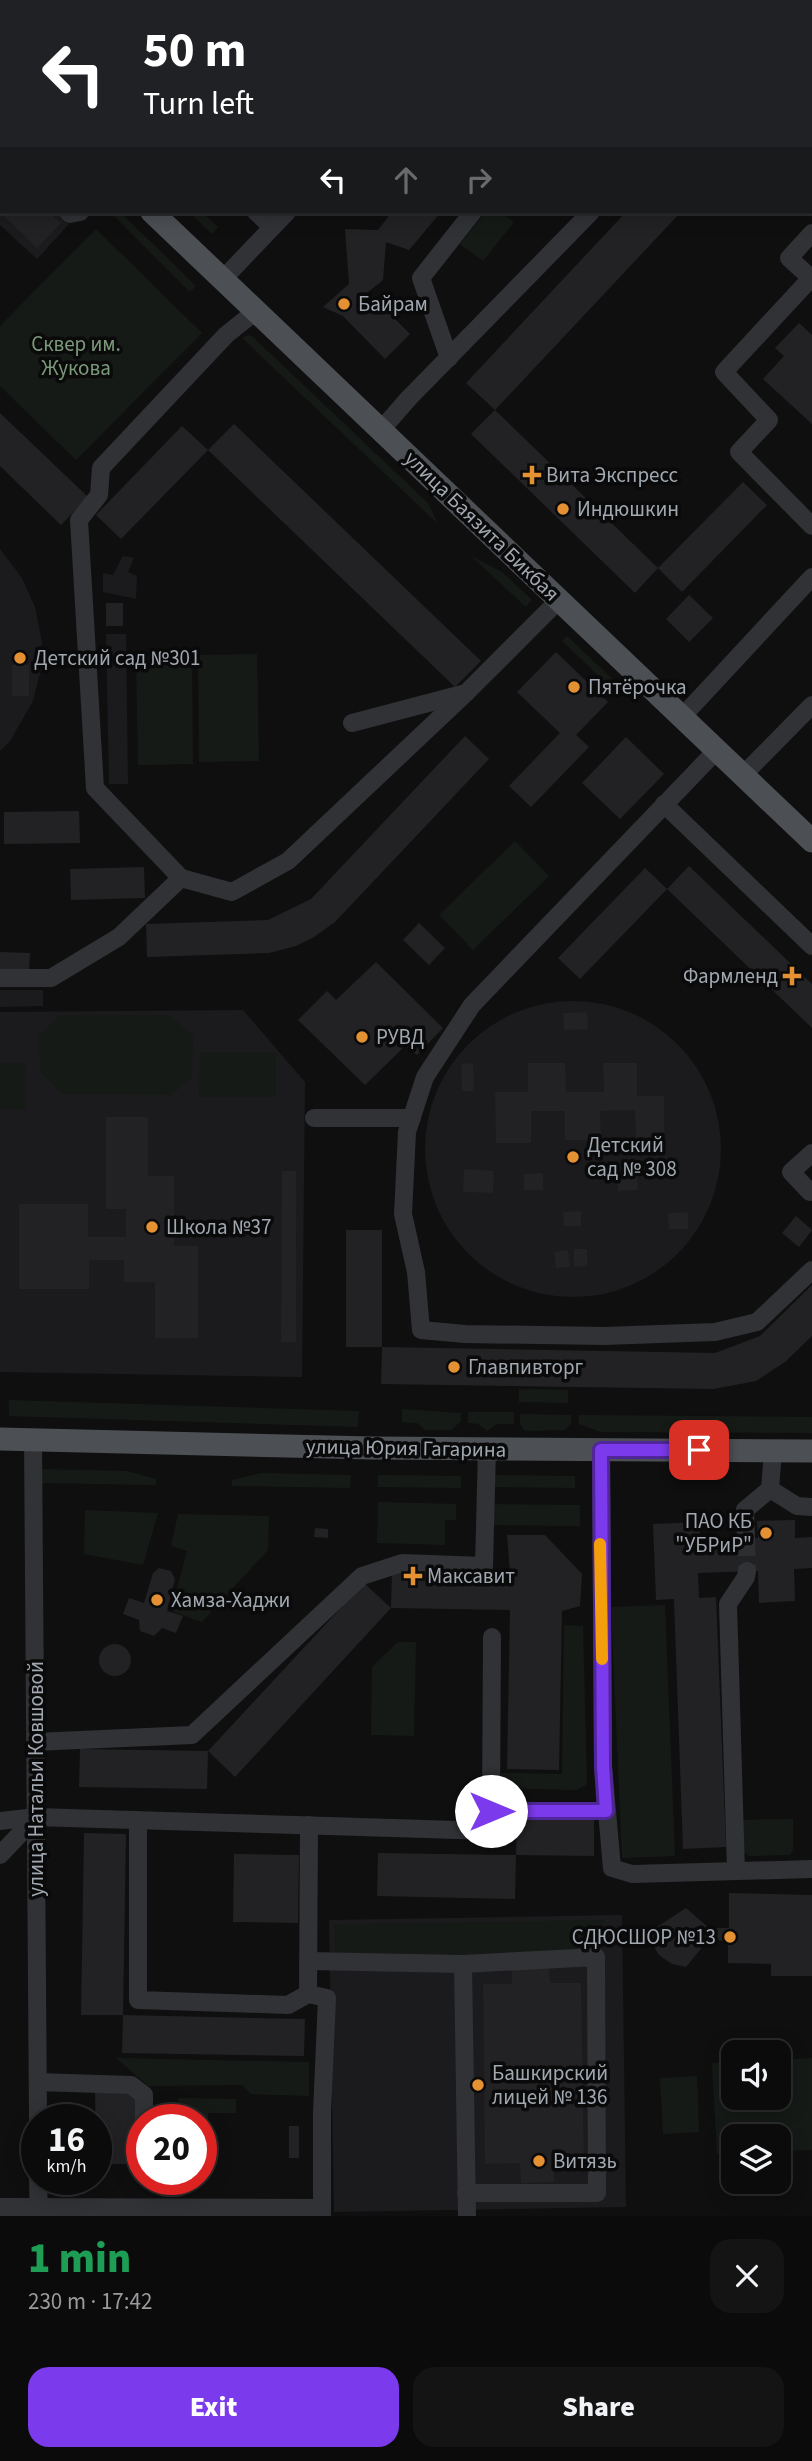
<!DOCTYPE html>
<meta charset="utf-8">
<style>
body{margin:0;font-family:"Source Sans 3",sans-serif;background:#141415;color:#f1f3f6;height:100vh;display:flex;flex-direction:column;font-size:26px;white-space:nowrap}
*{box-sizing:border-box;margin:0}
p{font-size:23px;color:#9a9b9d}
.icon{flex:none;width:38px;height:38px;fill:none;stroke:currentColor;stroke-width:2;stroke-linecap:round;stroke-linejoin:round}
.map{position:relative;height:2216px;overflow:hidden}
.drawer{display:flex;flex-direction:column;background:#0b0b0c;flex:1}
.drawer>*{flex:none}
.hud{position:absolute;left:0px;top:0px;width:812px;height:214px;box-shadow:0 4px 18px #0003,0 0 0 2px #2b2b2d;background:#202124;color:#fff;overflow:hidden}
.fabs{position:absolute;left:721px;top:2040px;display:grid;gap:14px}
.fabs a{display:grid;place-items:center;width:70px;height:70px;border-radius:14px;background:#0b0b0c;box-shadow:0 4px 18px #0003,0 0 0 2px #2b2b2d;font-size:35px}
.speed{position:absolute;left:21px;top:2104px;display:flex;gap:14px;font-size:35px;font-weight:700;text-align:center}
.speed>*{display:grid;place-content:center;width:91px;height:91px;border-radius:50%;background:#0b0b0c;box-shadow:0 4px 18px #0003,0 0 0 2px #2b2b2d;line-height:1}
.speed small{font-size:18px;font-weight:400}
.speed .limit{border:10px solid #d22;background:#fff;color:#111}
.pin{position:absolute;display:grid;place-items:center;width:60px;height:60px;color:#fff;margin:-30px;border-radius:14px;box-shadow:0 4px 10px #0006}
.me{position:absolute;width:77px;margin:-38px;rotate:90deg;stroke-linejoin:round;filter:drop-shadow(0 0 5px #0008)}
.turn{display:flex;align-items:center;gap:24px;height:147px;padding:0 28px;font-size:32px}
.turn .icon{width:91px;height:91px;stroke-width:2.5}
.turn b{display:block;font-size:49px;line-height:60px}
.lanes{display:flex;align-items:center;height:66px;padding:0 28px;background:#0003;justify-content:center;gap:35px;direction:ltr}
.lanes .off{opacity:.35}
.round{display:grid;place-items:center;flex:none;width:74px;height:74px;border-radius:21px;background:#141415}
.overview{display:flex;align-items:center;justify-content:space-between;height:119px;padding:0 28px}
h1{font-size:42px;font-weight:800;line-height:52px;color:#1e9e55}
.primary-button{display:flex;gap:14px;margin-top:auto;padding:14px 28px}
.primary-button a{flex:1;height:80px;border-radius:21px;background:#7c3aed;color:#fff;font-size:28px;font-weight:800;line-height:80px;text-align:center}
.primary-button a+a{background:#141415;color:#f1f3f6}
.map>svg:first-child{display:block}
.built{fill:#1b1b1d}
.green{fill:#161a16}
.building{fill:#222224}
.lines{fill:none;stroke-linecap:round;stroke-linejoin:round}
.minor-tunnel{stroke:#2c2e30;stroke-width:18;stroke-dasharray:18 9;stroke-linecap:butt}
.minor{stroke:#303235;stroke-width:18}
.major{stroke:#4c4f54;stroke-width:23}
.route-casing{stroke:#51269a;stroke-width:18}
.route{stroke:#7c3aed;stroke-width:12}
.slow{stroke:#f59e0b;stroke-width:12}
.poi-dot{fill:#e49133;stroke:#0a0a0b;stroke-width:2.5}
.labels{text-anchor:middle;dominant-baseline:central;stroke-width:7;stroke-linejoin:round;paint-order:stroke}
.poi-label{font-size:21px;fill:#a1a8b0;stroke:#0a0a0b;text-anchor:start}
.park-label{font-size:21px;fill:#7b9a79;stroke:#0a0a0b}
.street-label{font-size:21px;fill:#a1a8b0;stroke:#0a0a0b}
</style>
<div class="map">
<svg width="812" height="2216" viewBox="0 0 812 2216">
<rect width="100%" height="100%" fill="#0f0f10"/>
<g class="built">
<polygon points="0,161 2,212 56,212 69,224 37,259 0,225"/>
<polygon points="0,549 22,578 35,607 42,642 40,673 33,701 10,741 0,751"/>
<polygon points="123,556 134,558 128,572 137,576 136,599 103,592 103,573 113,575"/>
<polygon points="106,634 126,634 128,784 109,784"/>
<polygon points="0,990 43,990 43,1006 0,1007"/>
<circle cx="573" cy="1149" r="148"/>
<polygon points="243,1010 305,1082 302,1377 0,1372 0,1012"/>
<polygon points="622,1915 626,2207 334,2212 329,1920"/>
</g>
<g class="green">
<polygon points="110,212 120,212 196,286 190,292"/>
<polygon points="189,212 202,212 218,227 212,234"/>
<polygon points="486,212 500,212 514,222 483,261 460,244"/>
<polygon points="96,229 202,333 76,460 0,386 0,326"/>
<polygon points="248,335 253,337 428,503 438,524 242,338"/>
<polygon points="471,556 502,572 532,600 526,607"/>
<polygon points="567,636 623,689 618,694 562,641"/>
<polygon points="257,654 259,761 199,762 198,655"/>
<polygon points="192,655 193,764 138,765 136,656"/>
<polygon points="515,841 549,876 473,950 439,915"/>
<polygon points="60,1015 169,1015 193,1035 192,1078 170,1095 62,1094 40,1072 39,1035"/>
<polygon points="200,1052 276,1052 276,1097 199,1097"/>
<polygon points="0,1063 26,1063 25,1109 0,1109"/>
<polygon points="519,1389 568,1390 568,1403 519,1402"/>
<polygon points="9,1400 359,1411 358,1427 9,1416"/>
<polygon points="402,1409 461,1413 461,1421 451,1430 425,1430 417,1423 402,1422"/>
<polygon points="468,1412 514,1412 514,1424 497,1424 487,1431 478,1424 468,1423"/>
<polygon points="520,1414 571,1415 571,1423 565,1430 525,1431 520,1424"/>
<polygon points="578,1415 812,1417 812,1433 601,1432 579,1424"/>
<polygon points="39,1469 127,1471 156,1479 156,1485 39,1483"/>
<polygon points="261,1473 351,1475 350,1488 232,1486 232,1480"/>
<polygon points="378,1475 461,1476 461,1488 378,1487"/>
<polygon points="492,1475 575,1476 575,1488 492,1487"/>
<polygon points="378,1502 456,1504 456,1520 445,1520 445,1545 377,1543"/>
<polygon points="493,1504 580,1505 580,1526 493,1525"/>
<polygon points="85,1510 158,1513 143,1565 84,1554"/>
<polygon points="178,1514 269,1516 268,1550 202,1622 171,1611 187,1551 171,1546"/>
<polygon points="665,1605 675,1856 622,1858 611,1607"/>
<polygon points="564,1625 583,1626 587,1784 577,1790 501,1788 501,1773 562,1774"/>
<polygon points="398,1642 416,1642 414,1736 371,1735 372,1667"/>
<polygon points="793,1819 793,1849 790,1855 749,1856 744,1852 743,1820"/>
<polygon points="605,1920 590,1953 335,1957 334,1924"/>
<polygon points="116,2058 309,2062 309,2096 250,2094 243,2085 148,2086"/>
<polygon points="812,2058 812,2150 779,2151 779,2137 733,2137 733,2153 717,2154 712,2063 733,2062 733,2098 779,2098 779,2060"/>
<polygon points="697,2076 699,2132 663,2134 660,2078"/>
<polygon points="178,2098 236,2099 236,2113 208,2113 208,2146 201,2146 201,2119 178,2119"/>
</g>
<g class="building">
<polygon points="0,212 49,212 61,223 37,248"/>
<polygon points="392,212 441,212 409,250 386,242 383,280 368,292 410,334 385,359 343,316 323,307 349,284 345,229 378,230"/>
<polygon points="626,212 681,212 495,410 466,383"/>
<polygon points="799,323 812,335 812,424 763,379 784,356 775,348"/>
<polygon points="495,410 658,568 743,482 767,505 682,592 658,568 635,593 471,434"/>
<polygon points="0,413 88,497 61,525 0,466"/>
<polygon points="234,424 481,661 455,687 208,450"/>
<polygon points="182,426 208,450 121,539 96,515"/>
<polygon points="689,595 713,618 689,642 666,619"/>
<rect x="106" y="603" width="17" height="23"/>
<polygon points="556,652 608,702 576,735 589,747 531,807 509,786 560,733 517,692"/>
<rect x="12" y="665" width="17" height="31"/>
<polygon points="465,736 489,759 335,922 314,937 296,946 269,953 147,957 146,924 268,920 311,899"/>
<polygon points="626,737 664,774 620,819 582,783"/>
<polygon points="79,811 80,843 4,844 4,812"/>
<polygon points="689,866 812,984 812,1028 667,889"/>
<polygon points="144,867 145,898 71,900 70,869"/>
<polygon points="645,868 667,889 580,979 558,958"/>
<polygon points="419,923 445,948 429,965 403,940"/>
<polygon points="0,952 30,953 29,970 0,969"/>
<polygon points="376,962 443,1028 417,1055 405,1046 365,1085 298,1020 327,991 336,1000"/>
<polygon points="587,1012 588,1029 564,1030 563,1013"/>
<polygon points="473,1063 474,1091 462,1091 461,1064"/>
<polygon points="528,1063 565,1063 566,1092 604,1092 603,1063 637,1063 637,1096 664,1096 664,1141 636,1141 635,1110 600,1111 601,1140 565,1140 565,1111 531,1111 531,1143 496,1143 495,1092 528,1092"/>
<polygon points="106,1117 148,1117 148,1176 174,1176 174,1246 198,1246 198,1338 155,1338 155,1282 124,1282 124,1260 89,1260 89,1289 19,1289 19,1204 88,1204 88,1237 126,1237 126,1209 106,1209"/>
<polygon points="464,1169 494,1171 493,1193 463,1192"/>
<polygon points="282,1171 296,1171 296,1342 281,1342"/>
<polygon points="637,1172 638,1190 618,1191 617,1173"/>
<polygon points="543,1173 543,1190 524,1190 524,1174"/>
<polygon points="581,1211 581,1226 564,1226 563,1212"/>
<polygon points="688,1212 688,1229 669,1229 668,1213"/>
<polygon points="796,1216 812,1230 799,1247 782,1233"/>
<rect x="346" y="1230" width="36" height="117"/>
<polygon points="574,1249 587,1249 587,1266 574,1267"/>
<polygon points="568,1250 570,1267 556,1268 554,1252"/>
<polygon points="812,1285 812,1336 785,1362 756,1381 714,1389 381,1384 382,1347 715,1353 760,1336"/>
<polygon points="795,1520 795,1538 812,1537 812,1568 794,1569 795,1601 759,1603 758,1571 698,1573 699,1598 716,1597 726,1847 683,1849 674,1599 656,1600 653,1524 700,1522 700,1540 758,1538 757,1521"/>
<polygon points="315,1528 328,1529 328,1538 314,1537"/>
<polygon points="507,1535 545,1535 582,1574 580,1606 562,1611 559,1770 507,1769 510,1610 391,1608 392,1570 510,1572"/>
<polygon points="159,1568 171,1571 175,1579 167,1611 183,1616 176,1633 162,1628 154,1636 140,1631 139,1620 123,1614 129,1598 144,1603 153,1573"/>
<polygon points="364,1583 391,1608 235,1777 208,1751"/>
<circle cx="115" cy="1660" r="16"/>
<polygon points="80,1749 208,1751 207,1789 79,1787"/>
<polygon points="517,1819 594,1820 594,1856 516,1855 515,1899 377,1896 378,1853 516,1855"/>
<polygon points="84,1833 126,1834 123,2015 305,2019 304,2056 122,2053 123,2015 81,2015"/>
<polygon points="234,1854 299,1855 298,1923 233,1922"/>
<polygon points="729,1893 812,1895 812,1976 771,1976 771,1964 728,1963 728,1941 708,1940 686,1967 672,1964 659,1955 646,1934 686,1908 709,1928 729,1928"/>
<polygon points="549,1965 550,1983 581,1983 584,2164 554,2165 554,2182 521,2183 520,2163 485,2164 483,1984 512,1984 512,1966"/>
<polygon points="95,2092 139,2093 138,2164 96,2164"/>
<rect x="289" y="2126" width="10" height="32"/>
</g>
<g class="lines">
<polyline class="minor-tunnel" points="746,1538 747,1571"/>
<g class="minor">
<polyline points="644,0 645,2"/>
<polyline points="754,0 756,2"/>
<polyline points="106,2 107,0"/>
<polyline points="488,2 490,0"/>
<polyline points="810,53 812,55"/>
<polyline points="810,87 812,85"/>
<polyline points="0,146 2,147"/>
<polyline points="68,212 70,214 80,212"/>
<polyline points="256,212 272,227"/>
<polyline points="812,233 789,258 811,278 724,372 769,420 739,452 812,526"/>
<polyline points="223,279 287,212"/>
<polyline points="256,311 226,335 101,468 99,495 79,520 95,788 181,878 232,892 288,861 466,693"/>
<polyline points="449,358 421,278 473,212"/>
<polyline points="381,430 409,398 591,212"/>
<polyline points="682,717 812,577"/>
<polyline points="352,723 466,693 559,600"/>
<polyline points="717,750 472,1005 425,1077 407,1132 403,1214 416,1272 421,1330 465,1334 604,1336 715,1332 757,1322 812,1270"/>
<polyline points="743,775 812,705"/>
<polyline points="664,804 812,946"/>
<polyline points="0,978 51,978 119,937 181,878"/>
<polyline points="314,1118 412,1118"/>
<polyline points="812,1153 791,1172 810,1192 812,1190"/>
<polyline points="33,1439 38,2119"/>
<polyline points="601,1450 603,1766 612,1868 632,1874 812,1869"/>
<polyline points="770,1489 797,1506 812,1507"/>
<polyline points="746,1538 745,1510 770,1489 773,1451"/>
<polyline points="35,1742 192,1735 362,1576 402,1563 484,1566 487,1449"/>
<polyline points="491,1811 492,1637"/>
<polyline points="138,1820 138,2000 288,2005 308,1994"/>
<polyline points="0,1821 36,1817 490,1831 491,1811 606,1811"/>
<polyline points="309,1825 308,1994 327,1998 322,2113 322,2216"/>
<polyline points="0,1855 36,1817"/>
<polyline points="736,1871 728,1604 746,1577 747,1571"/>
<polyline points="308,1961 463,1964 467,2216"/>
<polyline points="463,1964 596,1957 597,2193 466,2193"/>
<polyline points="38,2082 131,2085 144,2095 144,2119"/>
<polyline points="38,2179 39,2216"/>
<polyline points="0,2207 322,2208"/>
</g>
<g class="major">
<polyline points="0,66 2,68"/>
<polyline points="152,212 812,841"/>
<polyline points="0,1439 372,1448 812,1451"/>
</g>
</g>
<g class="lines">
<g class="route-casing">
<polyline id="route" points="491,1811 606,1811 603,1766 601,1450 699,1450"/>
</g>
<use href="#route" class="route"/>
<polyline class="slow" points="600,1544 602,1659"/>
</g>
<g class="poi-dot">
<circle cx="344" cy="304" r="7"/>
<path d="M528.5 464.5h7v7h7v7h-7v7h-7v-7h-7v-7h7z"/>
<circle cx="563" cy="509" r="7"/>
<circle cx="20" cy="658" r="7"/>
<circle cx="574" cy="687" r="7"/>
<path d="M788.5 965.5h7v7h7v7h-7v7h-7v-7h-7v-7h7z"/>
<circle cx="362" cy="1037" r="7"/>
<circle cx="573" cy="1157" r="7"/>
<circle cx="152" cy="1227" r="7"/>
<circle cx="454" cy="1367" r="7"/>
<circle cx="766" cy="1533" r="7"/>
<path d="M409.5 1565.5h7v7h7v7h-7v7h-7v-7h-7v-7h7z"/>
<circle cx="157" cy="1600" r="7"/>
<circle cx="730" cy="1937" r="7"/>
<circle cx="478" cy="2085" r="7"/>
<circle cx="539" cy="2161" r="7"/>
</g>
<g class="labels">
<g class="poi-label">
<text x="358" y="304">Байрам</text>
<text x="546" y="475">Вита Экспресс</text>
<text x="577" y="509">Индюшкин</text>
<text x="34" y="658">Детский сад №301</text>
<text x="588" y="687">Пятёрочка</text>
<text x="778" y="976" text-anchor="end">Фармленд</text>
<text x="376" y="1037">РУВД</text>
<text x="587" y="1145">Детский<tspan x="587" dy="24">сад № 308</tspan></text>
<text x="166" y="1227">Школа №37</text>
<text x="468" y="1367">Главпивторг</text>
<text x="752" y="1521" text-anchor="end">ПАО КБ<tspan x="752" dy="24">"УБРиР"</tspan></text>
<text x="427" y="1576">Максавит</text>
<text x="171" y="1600">Хамза-Хаджи</text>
<text x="716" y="1937" text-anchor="end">СДЮСШОР №13</text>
<text x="492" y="2073">Башкирский<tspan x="492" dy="24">лицей № 136</tspan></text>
<text x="553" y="2161">Витязь</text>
</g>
<g class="park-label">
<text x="76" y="344">Сквер им.<tspan x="76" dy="24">Жукова</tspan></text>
</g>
<g class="street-label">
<text transform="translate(482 526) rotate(44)">улица Баязита Бикбая</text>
<text transform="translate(406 1448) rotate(1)">улица Юрия Гагарина</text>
<text transform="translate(36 1779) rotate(-90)">улица Натальи Ковшовой</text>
</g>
</g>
</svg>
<div class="fabs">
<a><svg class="icon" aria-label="sound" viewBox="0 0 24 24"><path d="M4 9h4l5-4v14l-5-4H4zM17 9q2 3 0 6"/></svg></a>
<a><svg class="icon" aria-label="layers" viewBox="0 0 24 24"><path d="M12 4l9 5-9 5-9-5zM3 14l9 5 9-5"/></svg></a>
</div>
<div class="speed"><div>16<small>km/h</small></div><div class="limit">20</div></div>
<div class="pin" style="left:699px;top:1450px;background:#d93025"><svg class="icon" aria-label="arrive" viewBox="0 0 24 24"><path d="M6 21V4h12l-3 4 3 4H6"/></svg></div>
<svg class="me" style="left:491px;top:1811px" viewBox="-20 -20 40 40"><circle r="19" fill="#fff"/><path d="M0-13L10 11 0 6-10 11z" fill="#7c3aed"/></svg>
<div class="hud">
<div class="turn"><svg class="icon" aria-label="left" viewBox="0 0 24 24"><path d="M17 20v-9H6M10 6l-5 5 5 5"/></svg><div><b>50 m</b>Turn left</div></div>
<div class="lanes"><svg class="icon" aria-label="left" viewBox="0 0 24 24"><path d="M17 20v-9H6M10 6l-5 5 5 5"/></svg><svg class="icon off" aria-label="ahead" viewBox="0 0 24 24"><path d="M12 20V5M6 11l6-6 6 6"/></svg><svg class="icon off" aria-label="right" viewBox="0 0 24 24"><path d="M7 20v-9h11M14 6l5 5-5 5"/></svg></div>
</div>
</div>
<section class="drawer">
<div class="overview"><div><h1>1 min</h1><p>230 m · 17:42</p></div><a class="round"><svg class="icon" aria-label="close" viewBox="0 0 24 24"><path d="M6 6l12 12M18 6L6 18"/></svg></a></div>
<div class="primary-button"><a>Exit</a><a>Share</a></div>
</section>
